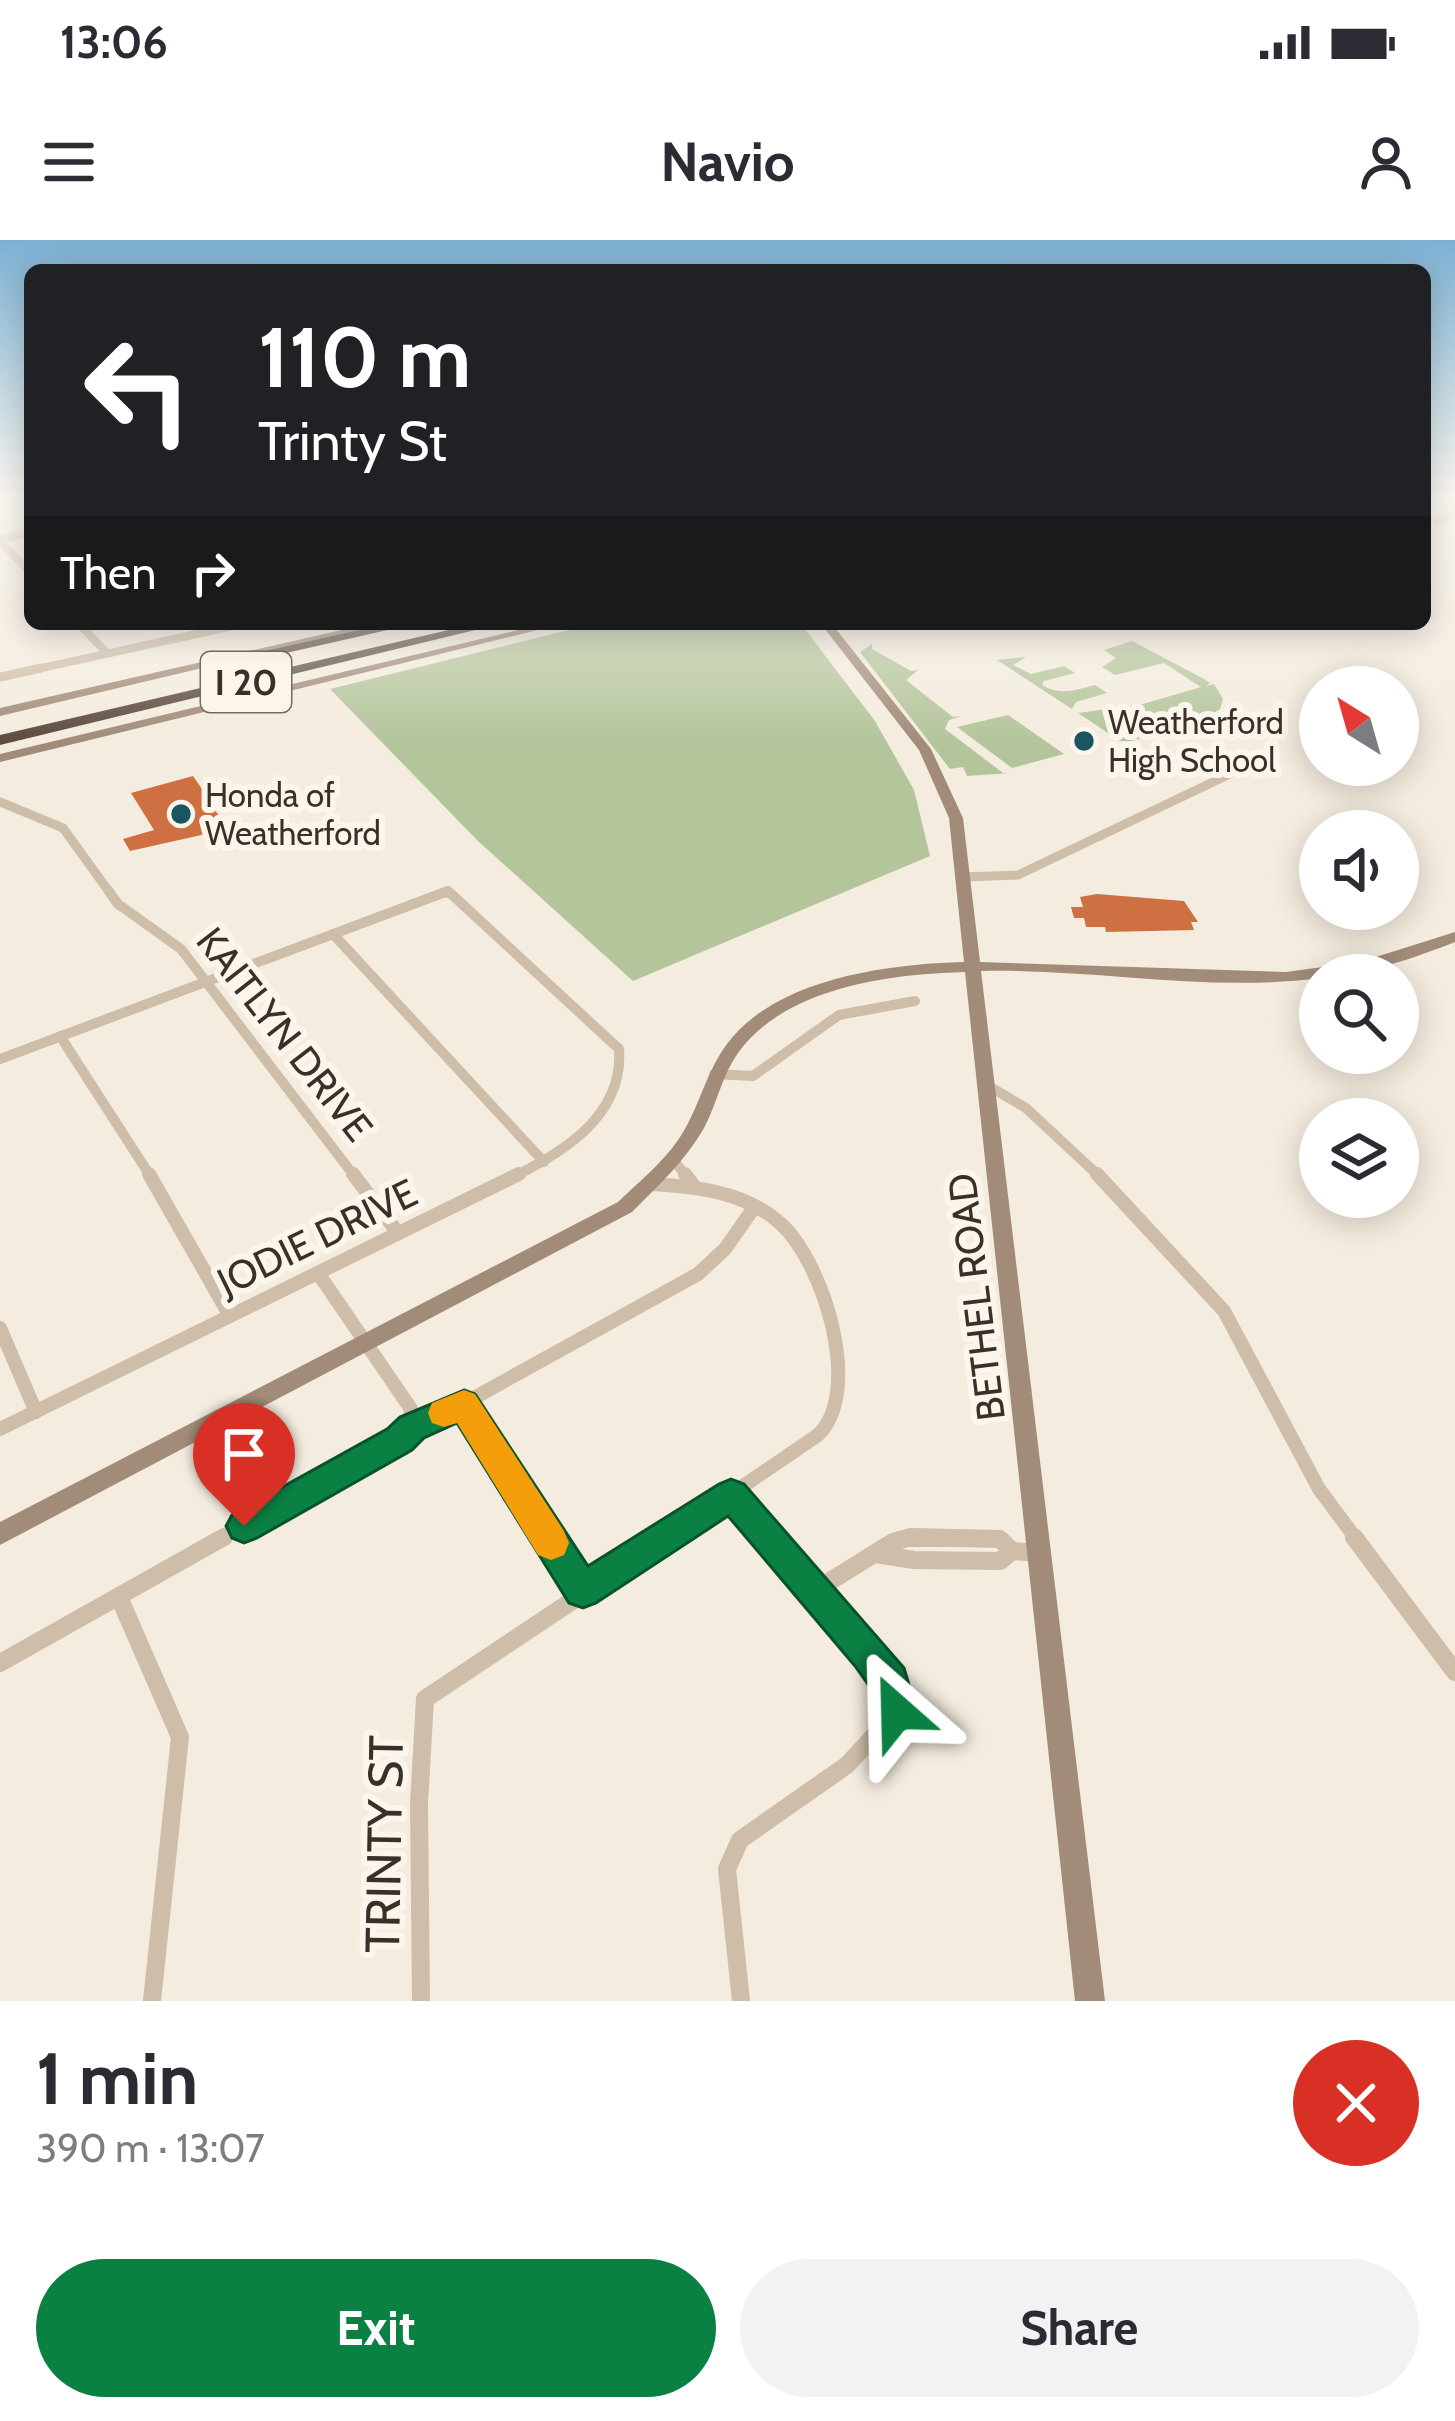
<!DOCTYPE html>
<meta charset="utf-8">
<style>
body{margin:0;font-family:Cabin,sans-serif;background:#f2f2f3;color:#2b2b33;height:100vh;display:flex;flex-direction:column;font-size:45px;white-space:nowrap}
*{box-sizing:border-box;margin:0}
p{font-size:39px;color:#7c7c81}
.icon{flex:none;width:66px;height:66px;fill:none;stroke:currentColor;stroke-width:2;stroke-linecap:round;stroke-linejoin:round}
.map{position:relative;height:1761px;overflow:hidden}
.side{display:flex;flex-direction:column;background:#fff;flex:1}
.side>*{flex:none}
.banner{position:absolute;left:24px;top:24px;width:1407px;height:366px;border-radius:18px;box-shadow:0 6px 30px #0003;background:#202124;color:#fff;overflow:hidden}
.needle{width:78px;rotate:323deg}
.buttons{position:absolute;left:1299px;top:426px;display:grid;gap:24px}
.buttons a{display:grid;place-items:center;width:120px;height:120px;border-radius:50%;background:#fff;box-shadow:0 6px 30px #0003;font-size:60px}
.pin{position:absolute;display:grid;place-items:center;width:102px;height:102px;color:#fff;margin:-123px -51px;border-radius:50% 50% 50% 0;rotate:-45deg;box-shadow:0 0 12px #0007}
.pin .icon{rotate:45deg}
.me{position:absolute;width:132px;margin:-66px;rotate:335deg;stroke-linejoin:round;filter:drop-shadow(0 0 9px #0008)}
.turn{display:flex;align-items:center;gap:42px;height:252px;padding:0 36px;font-size:54px}
.turn .icon{width:156px;height:156px;stroke-width:2.5}
.turn b{display:block;font-size:84px;line-height:102px}
.then{display:flex;align-items:center;height:114px;padding:0 36px;background:#0003;gap:24px;font-size:45px}
.round{display:grid;place-items:center;flex:none;width:126px;height:126px;border-radius:63px;background:#f2f2f3}
.summary{display:flex;align-items:center;justify-content:space-between;height:204px;padding:0 36px}
h1{font-size:72px;font-weight:700;line-height:90px}
.primary-button{display:flex;gap:24px;margin-top:auto;padding:24px 36px}
.primary-button a{flex:1;height:138px;border-radius:72px;background:#0b8043;color:#fff;font-size:48px;font-weight:700;line-height:138px;text-align:center}
.primary-button a+a{background:#f2f2f3;color:#2b2b33}
.status{display:flex;justify-content:space-between;align-items:center;height:84px;padding:0 60px;background:#fff;direction:ltr}
.status svg{height:33px;fill:currentColor}
header{display:flex;justify-content:space-between;align-items:center;height:156px;padding:0 36px;background:#fff;font-size:54px;font-weight:700}
.map>svg:first-child{display:block}
.green{fill:#b4c59c}
.building{fill:#cf7042}
.lines{fill:none;stroke-linecap:round;stroke-linejoin:round}
.street-far4{stroke:#cebda8;stroke-width:8}
.street-far3{stroke:#cebda8;stroke-width:9}
.street-far2{stroke:#cebda8;stroke-width:10}
.street-far1{stroke:#cebda8;stroke-width:14}
.street{stroke:#cebda8;stroke-width:18}
.secondary{fill:#a28c79;fill-rule:evenodd}
.highway{fill:#5c4b3f;fill-rule:evenodd}
.route{fill:#0b8043;stroke:#07532c;stroke-width:3}
.slow{fill:#f59e0b}
.poi-dot{fill:#1b555f;stroke:#fbf5eb;stroke-width:4.5}
.labels{text-anchor:middle;dominant-baseline:central;stroke-width:12;stroke-linejoin:round;paint-order:stroke}
.far-poi-label{font-size:33px;fill:#3a3029;stroke:#fbf5eb;text-anchor:start}
.shield{fill:#fbf5eb;stroke:#746b63;stroke-width:3}
.shield-label{font-size:36px;font-weight:bold;fill:#3a3029}
.street-label{font-size:39px;fill:#3a3029;stroke:#fbf5eb}
.near-street-label{font-size:48px;fill:#3a3029;stroke:#fbf5eb}
</style>
<div class="status"><b>13:06</b><svg viewBox="0 0 49 12"><path d="M0 12V9h3v3zM5 12V6h3v6zM10 12V3h3v9zM15 12V0h3v12zM26 1h20v11H26zM47 4h2v5h-2z"/></svg></div>
<header><svg class="icon" aria-label="menu" viewBox="0 0 24 24"><path d="M4 6h16M4 12h16M4 18h16"/></svg>Navio<svg class="icon" aria-label="person" viewBox="0 0 24 24"><circle cx="12" cy="8" r="4"/><path d="M4 21q1-7 8-7t8 7"/></svg></header>
<div class="map">
<svg width="1455" height="1761" viewBox="0 0 1455 1761">
<rect width="100%" height="100%" fill="#f4ecde"/>
<g class="green">
<polygon points="593,384 801,384 875,481 914,550 930,616 633,741 478,601 330,449"/>
<polygon points="1132,401 1204,439 1210,443 1206,446 1214,444 1223,459 1220,469 1199,483 1131,501 1120,501 1078,473 1143,464 1201,447 1164,423 1115,435 1102,427 1116,418 1104,410"/>
<polygon points="872,404 872,409 911,431 918,430 906,440 953,477 962,476 949,480 945,489 1003,533 1011,533 967,536 963,527 950,529 860,412"/>
<path d="M1026,417L1013,425L1031,434L1064,426L1075,433L1044,441L1042,445C1060,456 1075,450 1095,445L1107,453L1076,462L1072,469L997,420Z"/>
<polygon points="1008,475 1064,514 1012,528 957,487"/>
</g>
<g class="building">
<polygon points="193,536 204,552 224,546 227,555 208,560 228,589 130,611 123,599 154,590 131,553"/>
<polygon points="1097,654 1184,661 1198,682 1191,682 1194,690 1106,692 1105,687 1086,687 1084,678 1074,678 1071,667 1083,667 1080,657"/>
</g>
<g class="lines">
<g class="street-far4">
<polyline points="1438,282 1455,274"/>
<polyline points="0,299 30,293"/>
<polyline points="0,301 30,332"/>
<polyline points="79,384 107,413"/>
<polyline points="28,431 242,384"/>
</g>
<g class="street-far3">
<polyline points="0,437 41,428"/>
<polyline points="0,562 63,588 110,653"/>
<polyline points="964,637 1018,635 1253,523"/>
<polyline points="442,653 450,653"/>
</g>
<g class="street-far2">
<polyline points="108,650 118,664 181,709 355,937"/>
<polyline points="333,694 544,922"/>
<polyline points="60,796 151,937"/>
<path d="M0,819L448,651L619,809C624,875 564,912 513,937"/>
<polyline points="714,834 753,836 839,775 915,761"/>
<polyline points="987,845 1026,868 1100,937"/>
<polyline points="672,918 687,937"/>
</g>
<g class="street-far1">
<polyline points="149,934 230,1076"/>
<polyline points="353,934 398,993"/>
<polyline points="685,934 694,946"/>
<polyline points="1097,934 1224,1071 1319,1249 1357,1300"/>
<path d="M648,944C693,946 744,951 780,983C823,1021 864,1151 818,1195L664,1300"/>
<polyline points="0,1088 36,1172"/>
<polyline points="463,1164 550,1300"/>
<polyline points="411,1187 463,1164 698,1034 725,1009 753,969"/>
<polyline points="0,1189 519,934"/>
<polyline points="731,1255 773,1300"/>
<polyline points="218,1300 409,1192 411,1169 318,1033"/>
<polyline points="902,1300 1001,1300"/>
</g>
<g class="street">
<polyline points="548,1297 582,1350"/>
<polyline points="1354,1297 1455,1432"/>
<polyline points="876,1314 914,1320 1000,1321 1012,1311 1040,1313"/>
<polyline points="816,1350 893,1302 911,1297 1000,1299 1012,1311"/>
<polyline points="119,1357 180,1497 152,1761"/>
<polyline points="0,1423 224,1297"/>
<polyline points="421,1761 419,1563 425,1459 668,1297"/>
<path d="M741,1761L727,1629L740,1600L847,1525L897,1471C874,1402 819,1348 770,1297"/>
</g>
<g class="secondary">
<polygon points="368,384 387,384 0,476 0,468"/>
<polygon points="543,384 562,384 0,522 0,514"/>
<path d="M821,384H832L931,509L963,578L980,722L1286,732L1360,722L1455,692V702C1412,719 1366,735 1320,735V738C1208,753 1094,728 981,731L1105,1761H1075L965,732C891,734 785,747 738,813C722,835 717,864 704,888C685,921 658,946 632,972L0,1305V1282L618,962C642,939 670,917 686,887C701,860 708,829 727,804C776,738 889,724 964,722L949,578L919,510Z"/>
</g>
<g class="highway">
<polygon points="386,384 414,384 237,424 229,419"/>
<polygon points="474,384 500,384 0,505 0,495"/>
</g>
</g>
<linearGradient id="sky" x2="0" y2="1"><stop stop-color="#7cb1d3"/><stop offset="0.51" stop-color="#faf6f0"/><stop offset="1" stop-color="#faf6f0" stop-opacity="0"/></linearGradient>
<rect width="1455" height="502" fill="url(#sky)"/>
<polygon class="route" points="464,1150 475,1154 588,1326 719,1244 731,1239 744,1244 904,1428 917,1472 912,1486 897,1492 883,1486 872,1450 855,1426 728,1276 596,1363 583,1368 569,1363 457,1183 424,1198 412,1210 257,1298 244,1303 232,1298 226,1286 232,1275 387,1189 400,1177"/>
<polygon class="slow" points="464,1150 475,1154 564,1291 569,1303 564,1315 551,1320 538,1315 457,1183 444,1187 432,1183 428,1173 432,1163"/>
<g class="poi-dot">
<circle cx="1084" cy="501" r="12"/>
<circle cx="181" cy="574" r="12"/>
</g>
<g class="labels">
<g class="far-poi-label">
<text x="1108" y="482">Weatherford<tspan x="1108" dy="38">High School</tspan></text>
<text x="205" y="555">Honda of<tspan x="205" dy="38">Weatherford</tspan></text>
</g>
<rect class="shield" x="201" y="412" width="90" height="60" rx="9"/>
<g class="shield-label">
<text x="246" y="442">I 20</text>
</g>
<g class="street-label">
<text transform="translate(285 794) rotate(52)">KAITLYN DRIVE</text>
<text transform="translate(317 997) rotate(-26)">JODIE DRIVE</text>
<text transform="translate(976 1057) rotate(-97)">BETHEL ROAD</text>
</g>
<g class="near-street-label">
<text transform="translate(384 1604) rotate(-89)">TRINTY ST</text>
</g>
</g>
</svg>
<div class="buttons">
<a><svg class="needle" viewBox="-14 -14 28 28"><path d="M0-13l5 13h-10z" fill="#e53935"/><path d="M0 13l5-13h-10z" fill="#7c7c81"/></svg></a>
<a><svg class="icon" aria-label="sound" viewBox="0 0 24 24"><path d="M4 9h4l5-4v14l-5-4H4zM17 9q2 3 0 6"/></svg></a>
<a><svg class="icon" aria-label="search" viewBox="0 0 24 24"><circle cx="10" cy="10" r="6"/><path d="M15 15l6 6"/></svg></a>
<a><svg class="icon" aria-label="layers" viewBox="0 0 24 24"><path d="M12 4l9 5-9 5-9-5zM3 14l9 5 9-5"/></svg></a>
</div>
<div class="pin" style="left:244px;top:1286px;background:#d93025"><svg class="icon" aria-label="arrive" viewBox="0 0 24 24"><path d="M6 21V4h12l-3 4 3 4H6"/></svg></div>
<svg class="me" style="left:897px;top:1472px" viewBox="-20 -20 40 40"><path d="M0-17L14 15 0 8-14 15z" fill="#0b8043" stroke="#fff" stroke-width="4"/></svg>
<div class="banner">
<div class="turn"><svg class="icon" aria-label="left" viewBox="0 0 24 24"><path d="M17 20v-9H6M10 6l-5 5 5 5"/></svg><div><b>110 m</b>Trinty St</div></div>
<div class="then">Then<svg class="icon" aria-label="right" viewBox="0 0 24 24"><path d="M7 20v-9h11M14 6l5 5-5 5"/></svg></div>
</div>
</div>
<section class="side">
<div class="summary"><div><h1>1 min</h1><p>390 m · 13:07</p></div><a class="round" style="background:#d93025;color:#fff"><svg class="icon" aria-label="close" viewBox="0 0 24 24"><path d="M6 6l12 12M18 6L6 18"/></svg></a></div>
<div class="primary-button"><a>Exit</a><a>Share</a></div>
</section>
